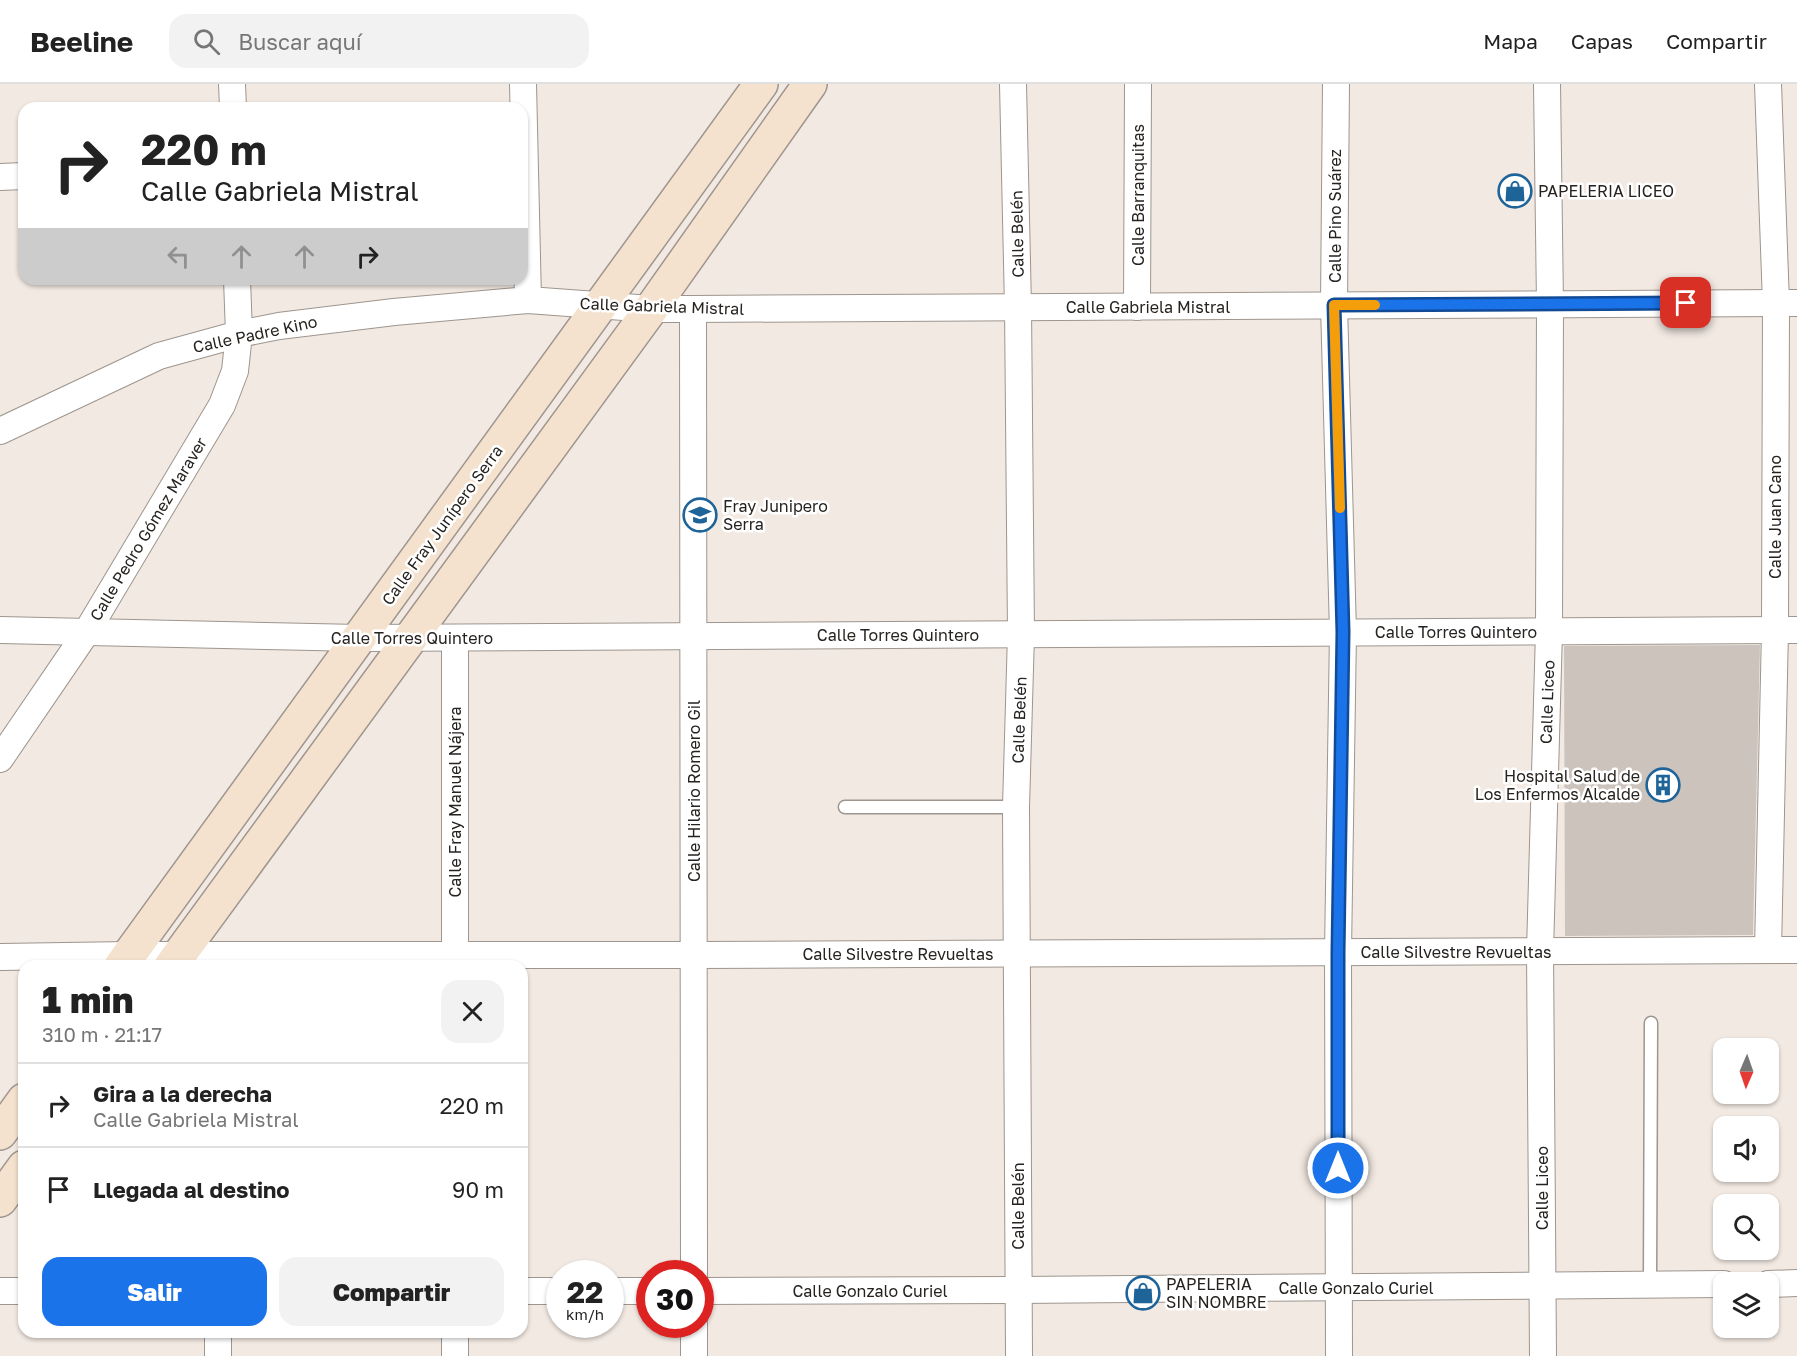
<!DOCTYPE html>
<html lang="es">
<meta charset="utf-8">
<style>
body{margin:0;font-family:"Golos Text",sans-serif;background:#f2f2f2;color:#222;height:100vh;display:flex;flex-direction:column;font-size:22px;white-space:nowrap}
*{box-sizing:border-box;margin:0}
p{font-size:20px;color:#767676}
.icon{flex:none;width:33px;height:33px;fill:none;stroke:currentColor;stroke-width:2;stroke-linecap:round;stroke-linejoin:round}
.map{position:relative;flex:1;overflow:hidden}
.side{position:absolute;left:18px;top:876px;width:510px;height:378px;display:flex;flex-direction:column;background:#fff;border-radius:18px;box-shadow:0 2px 4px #0004}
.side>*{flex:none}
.guide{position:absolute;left:18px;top:18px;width:510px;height:183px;border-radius:18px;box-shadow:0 2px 4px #0004;background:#fff;color:#222;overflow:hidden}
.needle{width:39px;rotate:182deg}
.fabs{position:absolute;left:1713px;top:954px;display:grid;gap:12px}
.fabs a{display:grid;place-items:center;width:66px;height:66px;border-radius:12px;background:#fff;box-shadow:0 2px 4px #0004;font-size:30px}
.speed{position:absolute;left:546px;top:1176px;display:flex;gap:12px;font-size:30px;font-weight:700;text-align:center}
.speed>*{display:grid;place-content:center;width:78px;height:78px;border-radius:50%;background:#fff;box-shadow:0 2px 4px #0004;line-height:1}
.speed small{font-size:15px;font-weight:400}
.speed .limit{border:9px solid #d22;background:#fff;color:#111}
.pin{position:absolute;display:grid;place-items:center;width:51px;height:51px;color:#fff;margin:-26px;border-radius:12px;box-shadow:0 3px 9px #0006}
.me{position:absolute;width:66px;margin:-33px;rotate:0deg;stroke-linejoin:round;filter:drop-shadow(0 0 4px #0008)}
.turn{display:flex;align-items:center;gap:21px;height:126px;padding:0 24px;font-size:27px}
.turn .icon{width:78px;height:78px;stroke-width:2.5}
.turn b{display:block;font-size:42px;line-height:51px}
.lanes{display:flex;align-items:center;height:57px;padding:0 24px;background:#0003;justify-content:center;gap:30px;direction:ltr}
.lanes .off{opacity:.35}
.round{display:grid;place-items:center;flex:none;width:63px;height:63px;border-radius:18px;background:#f2f2f2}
.overview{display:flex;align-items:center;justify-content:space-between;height:102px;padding:0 24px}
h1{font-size:36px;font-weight:800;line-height:45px}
.cta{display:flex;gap:12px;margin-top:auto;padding:12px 24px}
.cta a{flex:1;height:69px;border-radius:18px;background:#1a73e8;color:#fff;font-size:24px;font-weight:800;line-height:69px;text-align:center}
.cta a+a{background:#f2f2f2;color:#222}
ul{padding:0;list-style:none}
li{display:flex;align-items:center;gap:18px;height:84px;padding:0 24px;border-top:2px solid #e0e0e0}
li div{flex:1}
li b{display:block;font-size:22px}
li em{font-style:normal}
header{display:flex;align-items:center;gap:36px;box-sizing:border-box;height:84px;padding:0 30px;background:#fff;border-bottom:2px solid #e0e0e0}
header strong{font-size:28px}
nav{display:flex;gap:33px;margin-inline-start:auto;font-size:21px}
.search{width:420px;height:54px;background:#f2f2f2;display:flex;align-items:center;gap:15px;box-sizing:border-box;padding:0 21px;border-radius:18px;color:#767676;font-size:22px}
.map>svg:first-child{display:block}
.building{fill:#cbc3bc}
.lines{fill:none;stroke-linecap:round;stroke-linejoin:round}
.lane-casing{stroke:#9d958e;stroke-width:15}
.street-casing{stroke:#9d958e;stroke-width:28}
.secondary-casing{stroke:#9d958e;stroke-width:36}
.lane{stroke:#fff;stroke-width:12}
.street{stroke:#fff;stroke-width:26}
.secondary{stroke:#f5e2ce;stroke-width:33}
.route-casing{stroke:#114b97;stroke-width:15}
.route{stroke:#1a73e8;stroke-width:10}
.slow{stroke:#f59e0b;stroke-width:10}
.labels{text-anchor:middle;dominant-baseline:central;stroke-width:5;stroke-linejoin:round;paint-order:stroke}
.poi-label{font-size:16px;fill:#25221f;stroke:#fff;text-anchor:start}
.street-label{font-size:16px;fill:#25221f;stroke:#fff}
</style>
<header>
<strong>Beeline</strong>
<div class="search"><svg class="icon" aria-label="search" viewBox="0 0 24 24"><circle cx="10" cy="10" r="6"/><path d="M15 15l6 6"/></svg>Buscar aquí</div>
<nav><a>Mapa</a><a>Capas</a><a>Compartir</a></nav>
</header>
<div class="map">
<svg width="1797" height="1272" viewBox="0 0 1797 1272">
<rect width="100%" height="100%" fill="#f2e9e2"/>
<polygon class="building" points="1760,561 1753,851 1565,852 1564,562"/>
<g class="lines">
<g class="lane-casing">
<g id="lane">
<polyline points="845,723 1016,723"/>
<polyline points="1650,1200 1651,939"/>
</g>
</g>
<g class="street-casing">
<g id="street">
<polyline points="232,0 233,24"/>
<polyline points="523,0 528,216"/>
<polyline points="1013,0 1018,223 1021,550 1016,723 1019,1272"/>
<polyline points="1336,0 1334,221 1343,548 1338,868 1339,1272"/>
<polyline points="1768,0 1776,219 1775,546 1768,866"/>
<polyline points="0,93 24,92"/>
<polyline points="1137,223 1138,0"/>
<polyline points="693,225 694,1190"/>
<polyline points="0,347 159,272 239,250 279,242 394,228 528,216 651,225 693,225 1797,219"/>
<polyline points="0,546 359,554 1797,546"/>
<polyline points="455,554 455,882"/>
<polyline points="0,675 86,549 222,321 235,287 239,250 237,195"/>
<polyline points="0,873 129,871 694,871 1797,866"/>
<polyline points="1768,1200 1797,1199"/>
<polyline points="0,1207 24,1207"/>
<polyline points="522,1207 560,1207"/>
<polyline points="610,1207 650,1207"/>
<polyline points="700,1207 1019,1206 1724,1200"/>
<polyline points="694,1240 694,1272"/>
<polyline points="218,1248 218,1272"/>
<polyline points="455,1248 455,1272"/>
<polyline points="1543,1272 1540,867 1549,547 1550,220 1547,0"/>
</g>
</g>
<g class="secondary-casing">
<g id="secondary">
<polyline points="121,882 761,0"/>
<polyline points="171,882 651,225 810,0"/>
<polyline points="0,1049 24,1016"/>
<polyline points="0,1116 24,1083"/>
</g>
</g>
<use href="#lane" class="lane"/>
<use href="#street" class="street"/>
<use href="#secondary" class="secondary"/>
</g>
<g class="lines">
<g class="route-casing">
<polyline id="route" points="1338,1084 1338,868 1343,548 1334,221 1686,219"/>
</g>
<use href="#route" class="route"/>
<polyline class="slow" points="1340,424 1334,221 1375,221"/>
</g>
<defs>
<g id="shop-ring" transform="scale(1.725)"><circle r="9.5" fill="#fff" stroke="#1f6499" stroke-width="1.5"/><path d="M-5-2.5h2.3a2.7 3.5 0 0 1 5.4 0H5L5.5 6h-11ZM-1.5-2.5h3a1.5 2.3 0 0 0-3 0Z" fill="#1f6499"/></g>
<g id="school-ring" transform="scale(1.725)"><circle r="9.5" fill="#fff" stroke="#1f6499" stroke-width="1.5"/><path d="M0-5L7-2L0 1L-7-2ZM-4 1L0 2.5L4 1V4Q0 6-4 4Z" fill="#1f6499"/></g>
<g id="building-ring" transform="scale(1.725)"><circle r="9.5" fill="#fff" stroke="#1f6499" stroke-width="1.5"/><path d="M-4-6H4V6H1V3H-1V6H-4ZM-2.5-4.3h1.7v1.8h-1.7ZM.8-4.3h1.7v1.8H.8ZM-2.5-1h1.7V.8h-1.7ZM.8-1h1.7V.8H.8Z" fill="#1f6499"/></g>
</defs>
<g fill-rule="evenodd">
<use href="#shop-ring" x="1515" y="107"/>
<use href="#school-ring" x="700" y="431"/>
<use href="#building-ring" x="1663" y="701"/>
<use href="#shop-ring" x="1143" y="1209"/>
</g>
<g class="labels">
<g class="poi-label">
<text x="1538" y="107">PAPELERIA LICEO</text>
<text x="723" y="422">Fray Junipero<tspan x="723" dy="18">Serra</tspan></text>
<text x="1640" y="692" text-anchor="end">Hospital Salud de<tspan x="1640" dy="18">Los Enfermos Alcalde</tspan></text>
<text x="1166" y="1200">PAPELERIA<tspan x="1166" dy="18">SIN NOMBRE</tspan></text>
</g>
<g class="street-label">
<text transform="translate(1138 111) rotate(-90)">Calle Barranquitas</text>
<text transform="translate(1335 132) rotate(-90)">Calle Pino Suárez</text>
<text transform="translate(1017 150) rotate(-91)">Calle Belén</text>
<text transform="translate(662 222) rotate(2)">Calle Gabriela Mistral</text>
<text x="1148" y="223">Calle Gabriela Mistral</text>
<text transform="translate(255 250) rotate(-12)">Calle Padre Kino</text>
<text transform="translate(1775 433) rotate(-90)">Calle Juan Cano</text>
<text transform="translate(442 441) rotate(-54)">Calle Fray Junípero Serra</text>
<text transform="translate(148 445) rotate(-59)">Calle Pedro Gómez Maraver</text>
<text x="1456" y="548">Calle Torres Quintero</text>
<text x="898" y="551">Calle Torres Quintero</text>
<text x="412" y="554">Calle Torres Quintero</text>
<text transform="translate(1547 618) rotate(-88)">Calle Liceo</text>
<text transform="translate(1019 636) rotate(-88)">Calle Belén</text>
<text transform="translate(694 707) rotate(-90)">Calle Hilario Romero Gil</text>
<text transform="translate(455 718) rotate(-90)">Calle Fray Manuel Nájera</text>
<text x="1456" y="868">Calle Silvestre Revueltas</text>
<text x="898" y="870">Calle Silvestre Revueltas</text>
<text transform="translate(1542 1104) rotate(-90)">Calle Liceo</text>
<text transform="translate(1018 1122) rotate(-90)">Calle Belén</text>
<text x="1356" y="1204">Calle Gonzalo Curiel</text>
<text x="870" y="1207">Calle Gonzalo Curiel</text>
</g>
</g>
</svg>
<div class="fabs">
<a><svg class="needle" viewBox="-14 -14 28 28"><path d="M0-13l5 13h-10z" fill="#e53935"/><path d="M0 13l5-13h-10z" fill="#767676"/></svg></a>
<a><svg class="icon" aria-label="sound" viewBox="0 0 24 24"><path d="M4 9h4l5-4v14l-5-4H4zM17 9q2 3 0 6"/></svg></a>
<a><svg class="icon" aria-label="search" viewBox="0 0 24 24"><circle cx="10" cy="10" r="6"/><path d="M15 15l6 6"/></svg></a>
<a><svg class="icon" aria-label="layers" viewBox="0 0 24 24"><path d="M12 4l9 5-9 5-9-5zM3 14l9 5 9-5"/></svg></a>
</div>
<div class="speed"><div>22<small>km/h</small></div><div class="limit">30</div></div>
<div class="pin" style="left:1686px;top:219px;background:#d93025"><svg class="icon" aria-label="arrive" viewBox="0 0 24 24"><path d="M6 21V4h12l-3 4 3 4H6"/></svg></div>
<svg class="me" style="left:1338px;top:1084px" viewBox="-20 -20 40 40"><circle r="17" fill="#1a73e8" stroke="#fff" stroke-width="3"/><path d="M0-11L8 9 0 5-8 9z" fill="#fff"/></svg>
<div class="guide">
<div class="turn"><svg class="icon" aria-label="right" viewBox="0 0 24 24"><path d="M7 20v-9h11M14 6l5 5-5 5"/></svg><div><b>220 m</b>Calle Gabriela Mistral</div></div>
<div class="lanes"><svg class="icon off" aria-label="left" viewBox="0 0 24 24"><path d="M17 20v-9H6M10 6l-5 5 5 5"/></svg><svg class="icon off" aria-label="ahead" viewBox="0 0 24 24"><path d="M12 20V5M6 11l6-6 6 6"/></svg><svg class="icon off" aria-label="ahead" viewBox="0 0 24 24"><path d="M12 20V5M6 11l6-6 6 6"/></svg><svg class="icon" aria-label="right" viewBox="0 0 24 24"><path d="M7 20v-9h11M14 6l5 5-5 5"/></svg></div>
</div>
<section class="side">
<div class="overview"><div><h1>1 min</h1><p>310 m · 21:17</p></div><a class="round"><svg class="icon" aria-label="close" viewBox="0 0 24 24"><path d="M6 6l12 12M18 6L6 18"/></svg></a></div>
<ul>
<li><svg class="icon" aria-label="right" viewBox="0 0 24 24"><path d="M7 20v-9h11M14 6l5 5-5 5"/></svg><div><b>Gira a la derecha</b><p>Calle Gabriela Mistral</p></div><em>220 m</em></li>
<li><svg class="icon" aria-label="arrive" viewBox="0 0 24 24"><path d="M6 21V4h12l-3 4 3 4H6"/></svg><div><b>Llegada al destino</b></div><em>90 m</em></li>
</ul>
<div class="cta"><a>Salir</a><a>Compartir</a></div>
</section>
</div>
